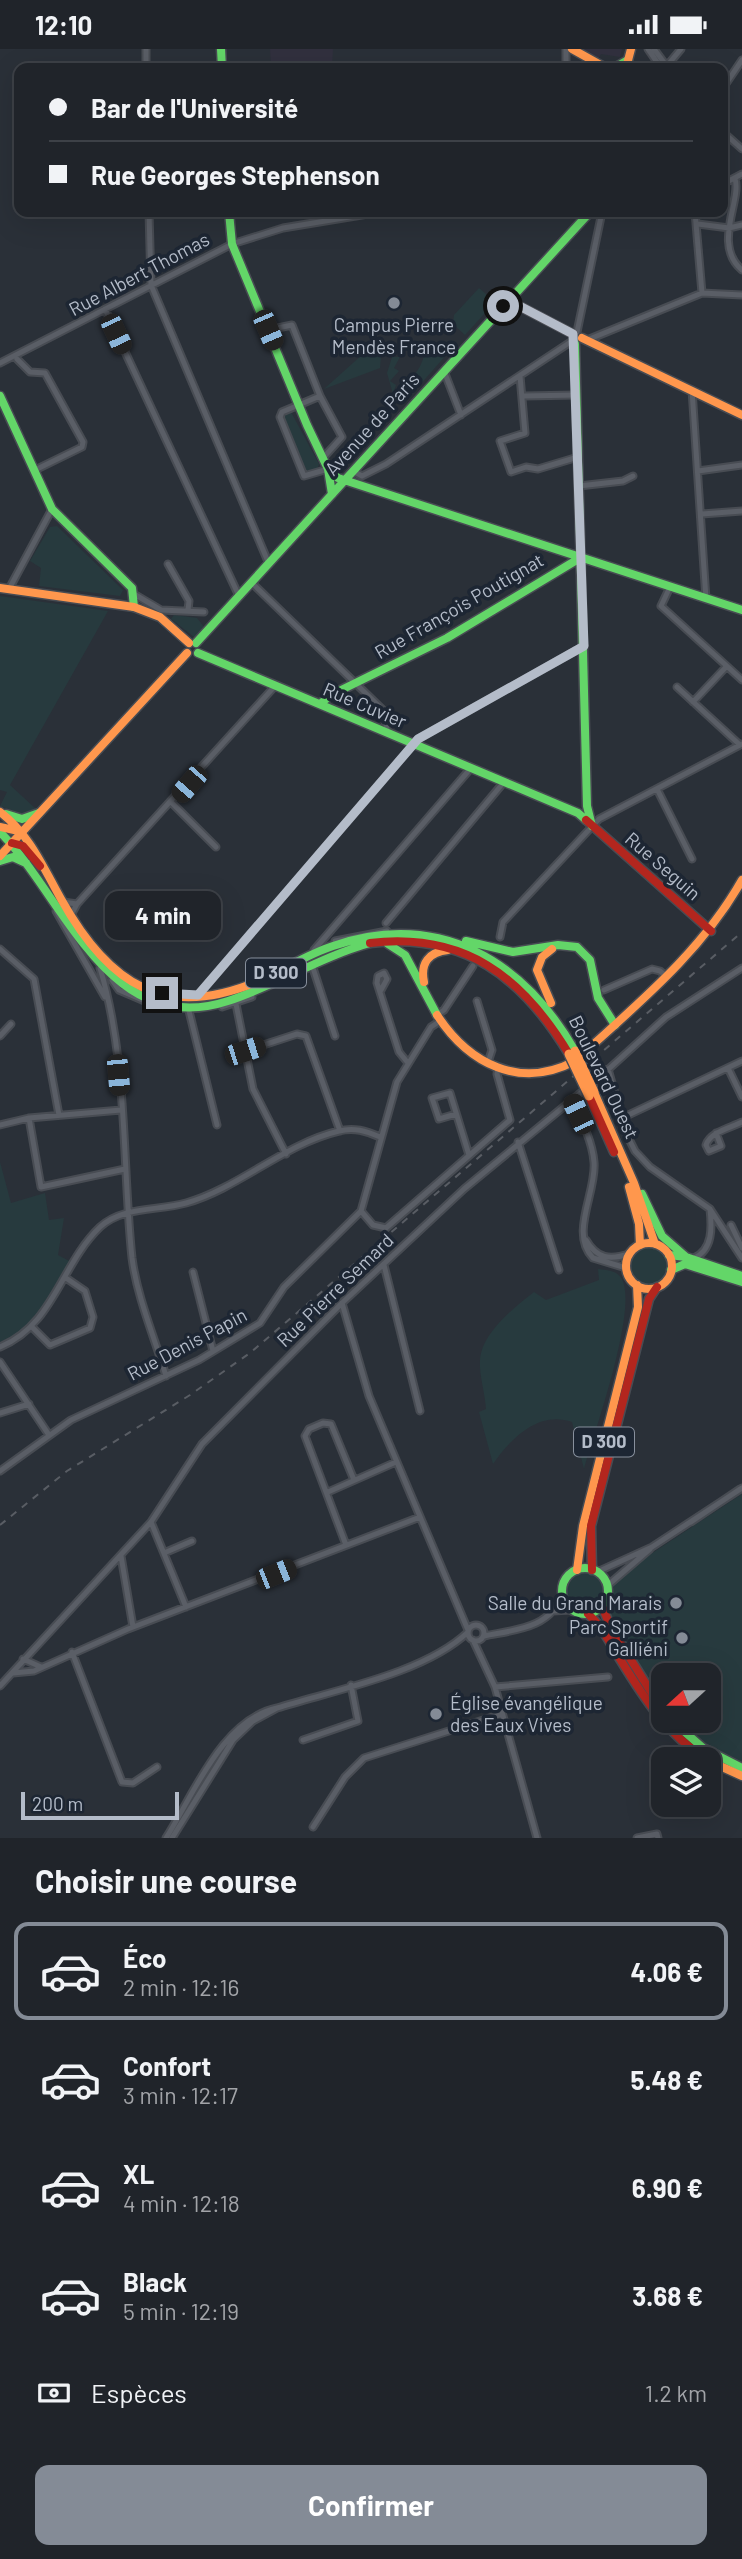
<!DOCTYPE html>
<html lang="fr">
<head>
<meta charset="utf-8">
<style>
	body { margin:0; font-family:Barlow,sans-serif; background:#2d3036; color:#f1f3f6; height:100vh; display:flex; flex-direction:column; font-size:26px; white-space:nowrap }
	* { box-sizing:border-box; margin:0 }
	p { font-size:23px; color:#a2a4a8 }
	.icon { flex:none; width:38px; height:38px; fill:none; stroke:currentColor; stroke-width:2; stroke-linecap:round; stroke-linejoin:round }
	.map { position:relative; height:1789px; overflow:hidden }
	.sheet { display:flex; flex-direction:column; background:#20242a; flex:1 }
	.sheet>* { flex:none }
	.banner { position:absolute; left:14px; top:14px; width:714px; height:154px; border-radius:14px; box-shadow:0 7px 28px #0002,0 0 0 2px #3d4147; display:grid; align-content:center; height:154px; padding:0 35px; background:#20242a }
	.needle { width:46px; rotate:249deg }
	.fabs { position:absolute; left:651px; top:1614px; display:grid; gap:14px }
	.fabs a { display:grid; place-items:center; width:70px; height:70px; border-radius:14px; background:#20242a; box-shadow:0 7px 28px #0002,0 0 0 2px #3d4147; font-size:35px }
	.scale { position:absolute; left:21px; bottom:18px; width:158px; box-sizing:border-box; padding-left:7px; border:4px solid #b4bcc9; border-top:0; font-size:19px; line-height:24px; white-space:nowrap; color:#b4bcc9; -webkit-text-stroke:5px #1d2633; paint-order:stroke }
	.end { position:absolute; width:32px; height:32px; margin:-16px; border:9px solid #b4bcc9; background:#111; box-shadow:0 0 0 4px #111 }
	.from { border-radius:50% }
	.bubble { position:absolute; height:49px; border-radius:14px; background:#20242a; box-shadow:0 7px 28px #0002,0 0 0 2px #3d4147; font-size:23px; font-weight:700; line-height:49px; text-align:center }
	.car { position:absolute; width:21px; height:42px; margin:-21px -10px; border-radius:9px; box-shadow:0 0 5px 2px #0007; background:linear-gradient(#222 24%,#8ab4d8 0 40%,#222 0 76%,#8ab4d8 0 86%,#222 0) }
	.banner b { display:flex; align-items:center; gap:24px; height:66px; font-size:26px }
	.banner b+b { border-top:2px solid #3d4147 }
	.banner i { width:18px; height:18px; background:#f1f3f6 }
	ul { padding:0; list-style:none }
	li { display:flex; align-items:center; gap:21px; height:98px; margin:0 14px 10px; padding:0 21px; border:4px solid transparent; border-radius:14px }
	li div { flex:1 }
	li b { display:block; font-size:26px }
	li em { font-style:normal; font-weight:700 }
	li.on { border-color:#848b96 }
	li>.icon { width:63px; height:63px; stroke-width:1.5 }
	h2 { padding:0 35px; font-size:32px; line-height:84px }
	.pay { display:flex; align-items:center; gap:18px; height:77px; padding:0 35px; font-size:26px }
	.pay p { margin-inline-start:auto }
	.button { display:flex; gap:14px; margin-top:auto; padding:14px 35px }
	.button a { flex:1; height:80px; border-radius:14px; background:#848b96; color:#fff; font-size:28px; font-weight:700; line-height:80px; text-align:center }
	.status { display:flex; justify-content:space-between; align-items:center; height:49px; padding:0 35px; background:#20242a; direction:ltr }
	.status svg { height:19px; fill:currentColor }
	.map>svg:first-child { display:block }
</style>
</head>
<body>
<div class="status"><b>12:10</b><svg viewBox="0 0 49 12"><path d="M0 12V9h3v3zM5 12V6h3v6zM10 12V3h3v9zM15 12V0h3v12zM26 1h20v11H26zM47 4h2v5h-2z"/></svg></div>
<div class="map">
<svg width="742" height="1789" viewBox="0 0 742 1789">
	<rect width="100%" height="100%" fill="#2a3038"/>
	<!-- medical -->
	<path fill="#31303e" d="M270,0H333L332,19H283L282,15L271,16Z
		M580,0H622L620,8L601,5L598,10Z"/>
	<!-- green -->
	<path fill="#273a3e" d="M479,239L495,253L465,286L453,275L454,266Z
		M373,296L381,307L380,319L324,340Z
		M441,297L448,298V304L404,354L397,347C402,332 420,330 425,302Z
		M392,308H400L394,319L399,322L390,332L396,336L393,345L387,324Z
		M291,363L319,415L317,421L306,423L284,367Z
		M57,477L123,541L120,547L39,537L41,519L30,512L50,478Z
		M0,547L108,562L10,736L36,760L23,765L0,757L7,743L0,741Z
		M174,566L197,569L204,578L194,588L171,570Z
		M0,1113L11,1154L45,1144L49,1171L64,1169L58,1206L71,1213C54,1242 34,1282 0,1293Z
		M630 1217a19 19 0 1 1 38 0a19 19 0 1 1-38 0Z
		M598,1220C606,1221 617,1221 622,1230C638,1261 594,1384 584,1420L572,1373C539,1361 511,1389 493,1415L479,1363L486,1360C485,1344 479,1326 480,1311C482,1283 514,1259 534,1243L546,1251L599,1231Z
		M742,1445V1715L701,1694L675,1671H709V1626H663V1657L605,1558L611,1545L610,1536L625,1522Z
		M564 1543a20 20 0 1 1 40 0a20 20 0 1 1-40 0Z"/>
	<g fill="none" stroke-linecap="round" stroke-linejoin="round">
		<defs>
			<path id="street" d="M146,0V19
				M648,0L661,19
				M654,0L668,19
				M666,18L681,0
				M566,19V0
				M723,39L742,11
				M723,83L742,100
				M735,130C742,150 712,196 742,221
				M723,135L742,125
				M149,163L151,236L269,515
				M695,163L702,244
				M698,175L729,179L742,176
				M105,260L239,547
				M268,281L292,276L320,347
				M577,283L602,163
				M587,291L702,244L742,246
				M17,310L30,323L45,324L83,393L82,398L35,421
				M0,314L232,195L283,179L380,163
				M444,322L461,366
				M520,327L525,384L500,392L511,423L526,418L538,420L578,408
				M692,341L706,550
				M524,347L576,346
				M323,409L342,388L320,347L282,363L280,368L304,427L328,420
				M353,422L362,427L386,415L572,292
				M698,422L742,416
				M579,437L623,432L633,427
				M702,465L742,462
				M168,515L189,552L188,561
				M252,534L382,660L388,684
				M670,538L661,557L742,631
				M9,540L52,460
				M134,545L161,561L204,563
				M677,638L740,696
				M693,653L726,618
				M657,740L692,810
				M172,754L216,798
				M63,853L77,855L71,866
				M77,855L275,637
				M56,862L105,948
				M386,874L504,733
				M500,888L503,873L599,770L742,695
				M335,892L387,882
				M0,900L34,930L59,1066
				M314,901L471,719
				M100,919C128,1012 122,1114 132,1209C137,1248 155,1290 166,1327
				M313,919L335,987
				M112,931L119,941L147,953
				M381,941L387,930L384,924L378,927L377,934L399,1003L408,1014
				M604,941L652,920L660,922L666,927
				M198,946L418,690L584,597
				M477,952L492,1001L488,1013
				M236,955L253,1040L286,1105
				M222,958L252,948
				M189,962L217,1076
				M437,966L444,961L473,917
				M0,987L11,975
				M245,1002L297,985L306,987L340,1082
				M728,1019L742,1048
				M608,1020L626,1084L635,1102L650,1118L710,1160L742,1209
				M571,1051C581,1071 592,1090 594,1113C597,1142 569,1185 593,1209L626,1219
				M456,1065L439,1070L432,1049L450,1044L469,1106
				M29,1069L41,1138L125,1120
				M622,1069L742,1012
				M0,1076L29,1069L121,1061
				M716,1084L721,1097L709,1102L706,1096C710,1083 730,1079 742,1073
				M518,1093L559,1221
				M361,1162L373,1176L386,1179L510,1071L497,1025L498,1018
				M731,1176L742,1199
				M586,1191C597,1210 610,1211 629,1205
				M694,1209C713,1201 712,1178 710,1160
				M384,1216L420,1362
				M193,1223L213,1302
				M342,1254L369,1347L468,1581
				M31,1277L50,1296L90,1279L93,1268L85,1242L66,1229
				M0,1298C54,1276 61,1215 100,1178C123,1157 158,1162 186,1154C239,1139 284,1095 339,1082C354,1078 366,1082 380,1088
				M0,1313L49,1386
				M0,1364L29,1355
				M0,1422L71,1371L199,1311L260,1274L284,1238L361,1162L397,1033L431,978L440,972
				M328,1443L396,1413
				M151,1473L186,1558
				M691,1473L740,1440
				M346,1496L305,1387L309,1380L323,1374L331,1375L354,1431
				M164,1504L192,1492
				M121,1507L133,1578
				M597,1523L652,1498L742,1439
				M607,1537L650,1500
				M552,1562L571,1561
				M468 1584a8 8 0 1 1 16 0a8 8 0 1 1-16 0Z
				M484,1587C513,1581 551,1580 562,1545
				M473,1591L495,1638L537,1789
				M72,1603L122,1733L133,1734L157,1718
				M23,1610L41,1618
				M13,1624L34,1622L128,1580L420,1468
				M0,1637L151,1473L202,1395L342,1254L464,1140L601,1027L666,968L742,919
				M495,1638L608,1628
				M277,1659C335,1641 425,1624 468,1583
				M303,1691L358,1672L351,1636
				M313,1778L345,1728L364,1709L502,1665
				M166,1789C194,1745 222,1671 277,1659L253,1672L233,1691L172,1789
				M637,1789L657,1785L658,1789"/>
			<path id="fast" d="M221,0L222,19
				M606,19L616,18L628,11
				M229,163L232,195L307,376L328,420L338,429L742,561
				M575,295L587,757L592,777
				M0,347L52,460L132,539L134,558
				M328,420L332,445
				M196,594L590,163
				M198,604L578,764L586,771
				M320,655L331,646L447,589L580,509
				M6,765L22,770L39,764
				M0,783C65,849 109,991 228,952C277,936 320,908 370,894
				M0,812L13,808L26,814
				M466,892L513,903L558,896L577,898L590,911L598,949L615,976
				M388,895L405,906L437,966
				M261,931C285,920 308,905 333,897C439,861 523,911 575,1002
				M642,1145L662,1187L686,1208
				M669,1206L686,1208L742,1227
				M671,1221L685,1215L742,1233
				M562 1542a23 23 0 1 1 46 0a23 23 0 1 1-46 0Z
				M671,1671L703,1699L742,1719"/>
			<path id="slow" d="M572,0L606,19
				M626,19L631,0
				M582,289L742,366
				M0,539L134,558L160,568L189,594
				M0,763C30,786 43,818 61,850C109,936 165,973 261,931
				M0,778L23,783
				M0,807L187,604
				M424,933C420,914 429,903 448,901
				M551,954L537,921L542,908L552,900
				M437,966C469,1015 520,1041 575,1012C636,956 700,905 742,831
				M594,1043L634,1134L655,1195
				M629,1138L639,1175L640,1196
				M626 1217a23 23 0 1 1 46 0a23 23 0 1 1-46 0Z
				M577,1521L583,1477L638,1258L637,1236
				M709,1712L742,1727"/>
			<path id="jam" d="M508,251L573,285
				M586,771L711,882
				M12,794L23,797L40,817
				M370,894C464,883 522,927 569,1005
				M589,1047L614,1103
				M592,1521L591,1477L649,1250L657,1238
				M602,1557L611,1579L663,1662
				M588,1565C602,1577 610,1594 620,1610C644,1649 667,1685 706,1710"/>
		</defs>
		<!-- street casing -->
		<use href="#street" stroke="#484c53" stroke-width="9"/>
		<!-- fast casing -->
		<use href="#fast" stroke="#484c53" stroke-width="11"/>
		<!-- slow casing -->
		<use href="#slow" stroke="#484c53" stroke-width="11"/>
		<!-- jam casing -->
		<use href="#jam" stroke="#484c53" stroke-width="11"/>
		<!-- street -->
		<use href="#street" stroke="#5a5e66" stroke-width="5"/>
		<!-- fast -->
		<use href="#fast" stroke="#63d668" stroke-width="8"/>
		<!-- slow -->
		<use href="#slow" stroke="#ff974d" stroke-width="8"/>
		<!-- jam -->
		<use href="#jam" stroke="#b3261e" stroke-width="8"/>
		<!-- rail -->
		<path stroke="#595d64" stroke-width="2" stroke-dasharray="7 7" stroke-linecap="butt" d="M0,1476L67,1422L190,1346L250,1304L742,883"/>
		<defs>
			<path id="slow-bridge" d="M575,1002L594,1043
				M569,1005L589,1047"/>
		</defs>
		<!-- slow-bridge casing -->
		<use href="#slow-bridge" stroke="#484c55" stroke-width="12" stroke-linecap="butt"/>
		<!-- slow-bridge -->
		<use href="#slow-bridge" stroke="#ff974d" stroke-width="9"/>
	</g>
	<g fill="none" stroke-linecap="round" stroke-linejoin="round">
		<!-- route -->
		<path stroke="#b4bcc9" stroke-width="9" d="M162,944L198,946L418,690L584,597L573,285L508,251L503,257"/>
	</g>
	<!-- markers -->
	<g fill="#848b96" stroke="#1d2633" stroke-width="2.5">
		<circle cx="394" cy="254" r="7"/>
		<circle cx="676" cy="1554" r="7"/>
		<circle cx="682" cy="1589" r="7"/>
		<circle cx="436" cy="1665" r="7"/>
	</g>
	<g text-anchor="middle" stroke-width="7" stroke-linejoin="round" paint-order="stroke">
		<!-- shield labels -->
		<g fill="#1d2633" stroke="#878f9c" stroke-width="2">
			<rect x="246" y="909.5" width="60" height="29" rx="5"/>
			<rect x="574" y="1378.5" width="60" height="29" rx="5"/>
		</g>
		<g font-size="18" font-weight="bold" fill="#b4bcc9">
			<text x="276" y="930">D 300</text>
			<text x="604" y="1399">D 300</text>
		</g>
		<!-- street labels -->
		<g font-size="19" fill="#b4bcc9" stroke="#1d2633">
			<text transform="translate(139 225) rotate(-28)" y="7">Rue Albert Thomas</text>
			<text transform="translate(372 375) rotate(-48)" y="7">Avenue de Paris</text>
			<text transform="translate(459 557) rotate(-30)" y="7">Rue François Poutignat</text>
			<text transform="translate(365 656) rotate(23)" y="7">Rue Cuvier</text>
			<text transform="translate(663 817) rotate(41)" y="7">Rue Seguin</text>
			<text transform="translate(604 1028) rotate(64)" y="7">Boulevard Ouest</text>
			<text transform="translate(335 1241) rotate(-44)" y="7">Rue Pierre Semard</text>
			<text transform="translate(187 1295) rotate(-28)" y="7">Rue Denis Papin</text>
		</g>
		<!-- poi labels -->
		<g font-size="19" fill="#b4bcc9" stroke="#1d2633" text-anchor="end">
			<text x="394" y="283" text-anchor="middle">Campus Pierre<tspan x="394" dy="22">Mendès France</tspan></text>
			<text x="662" y="1561">Salle du Grand Marais</text>
			<text x="668" y="1585">Parc Sportif<tspan x="668" dy="22">Galliéni</tspan></text>
			<text x="450" y="1661" text-anchor="start">Église évangélique<tspan x="450" dy="22">des Eaux Vives</tspan></text>
		</g>
	</g>
</svg>
<div class="fabs">
<a><svg class="needle" viewBox="-14 -14 28 28"><path d="M0-13l5 13h-10z" fill="#e53935"/><path d="M0 13l5-13h-10z" fill="#a2a4a8"/></svg></a>
<a><svg class="icon" aria-label="layers" viewBox="0 0 24 24"><path d="M12 4l9 5-9 5-9-5zM3 14l9 5 9-5"/></svg></a>
</div>
<div class="scale">200 m</div>
<i class="end from" style="left:503px;top:257px"></i>
<i class="end" style="left:162px;top:944px"></i>
<div class="bubble" style="left:105px;top:842px;width:116px">4 min</div>
<i class="car" style="left:268px;top:281px;rotate:157deg"></i>
<i class="car" style="left:116px;top:285px;rotate:155deg"></i>
<i class="car" style="left:189px;top:735px;rotate:221deg"></i>
<i class="car" style="left:245px;top:1002px;rotate:72deg"></i>
<i class="car" style="left:118px;top:1026px;rotate:175deg"></i>
<i class="car" style="left:578px;top:1065px;rotate:335deg"></i>
<i class="car" style="left:276px;top:1525px;rotate:68deg"></i>
<div class="banner">
<b><i class="from"></i>Bar de l'Université</b>
<b><i></i>Rue Georges Stephenson</b>
</div>
</div>
<section class="sheet">
<h2>Choisir une course</h2>
<ul>
<li class="on"><svg class="icon" aria-label="car" viewBox="0 0 24 24"><path d="M5 17H2v-5l4-1 3-4h7l3 4 3 1v5h-3M9 17h6M6 11h13"/><circle cx="7" cy="17" r="2"/><circle cx="17" cy="17" r="2"/></svg><div><b>Éco</b><p>2 min · 12:16</p></div><em>4.06 €</em></li>
<li><svg class="icon" aria-label="car" viewBox="0 0 24 24"><path d="M5 17H2v-5l4-1 3-4h7l3 4 3 1v5h-3M9 17h6M6 11h13"/><circle cx="7" cy="17" r="2"/><circle cx="17" cy="17" r="2"/></svg><div><b>Confort</b><p>3 min · 12:17</p></div><em>5.48 €</em></li>
<li><svg class="icon" aria-label="car" viewBox="0 0 24 24"><path d="M5 17H2v-5l4-1 3-4h7l3 4 3 1v5h-3M9 17h6M6 11h13"/><circle cx="7" cy="17" r="2"/><circle cx="17" cy="17" r="2"/></svg><div><b>XL</b><p>4 min · 12:18</p></div><em>6.90 €</em></li>
<li><svg class="icon" aria-label="car" viewBox="0 0 24 24"><path d="M5 17H2v-5l4-1 3-4h7l3 4 3 1v5h-3M9 17h6M6 11h13"/><circle cx="7" cy="17" r="2"/><circle cx="17" cy="17" r="2"/></svg><div><b>Black</b><p>5 min · 12:19</p></div><em>3.68 €</em></li>
</ul>
<div class="pay"><svg class="icon" aria-label="cash" viewBox="0 0 24 24"><path d="M3 7h18v10H3z"/><circle cx="12" cy="12" r="2"/></svg>Espèces<p>1.2 km</p></div>
<div class="button"><a>Confirmer</a></div>
</section>
</body>
</html>
